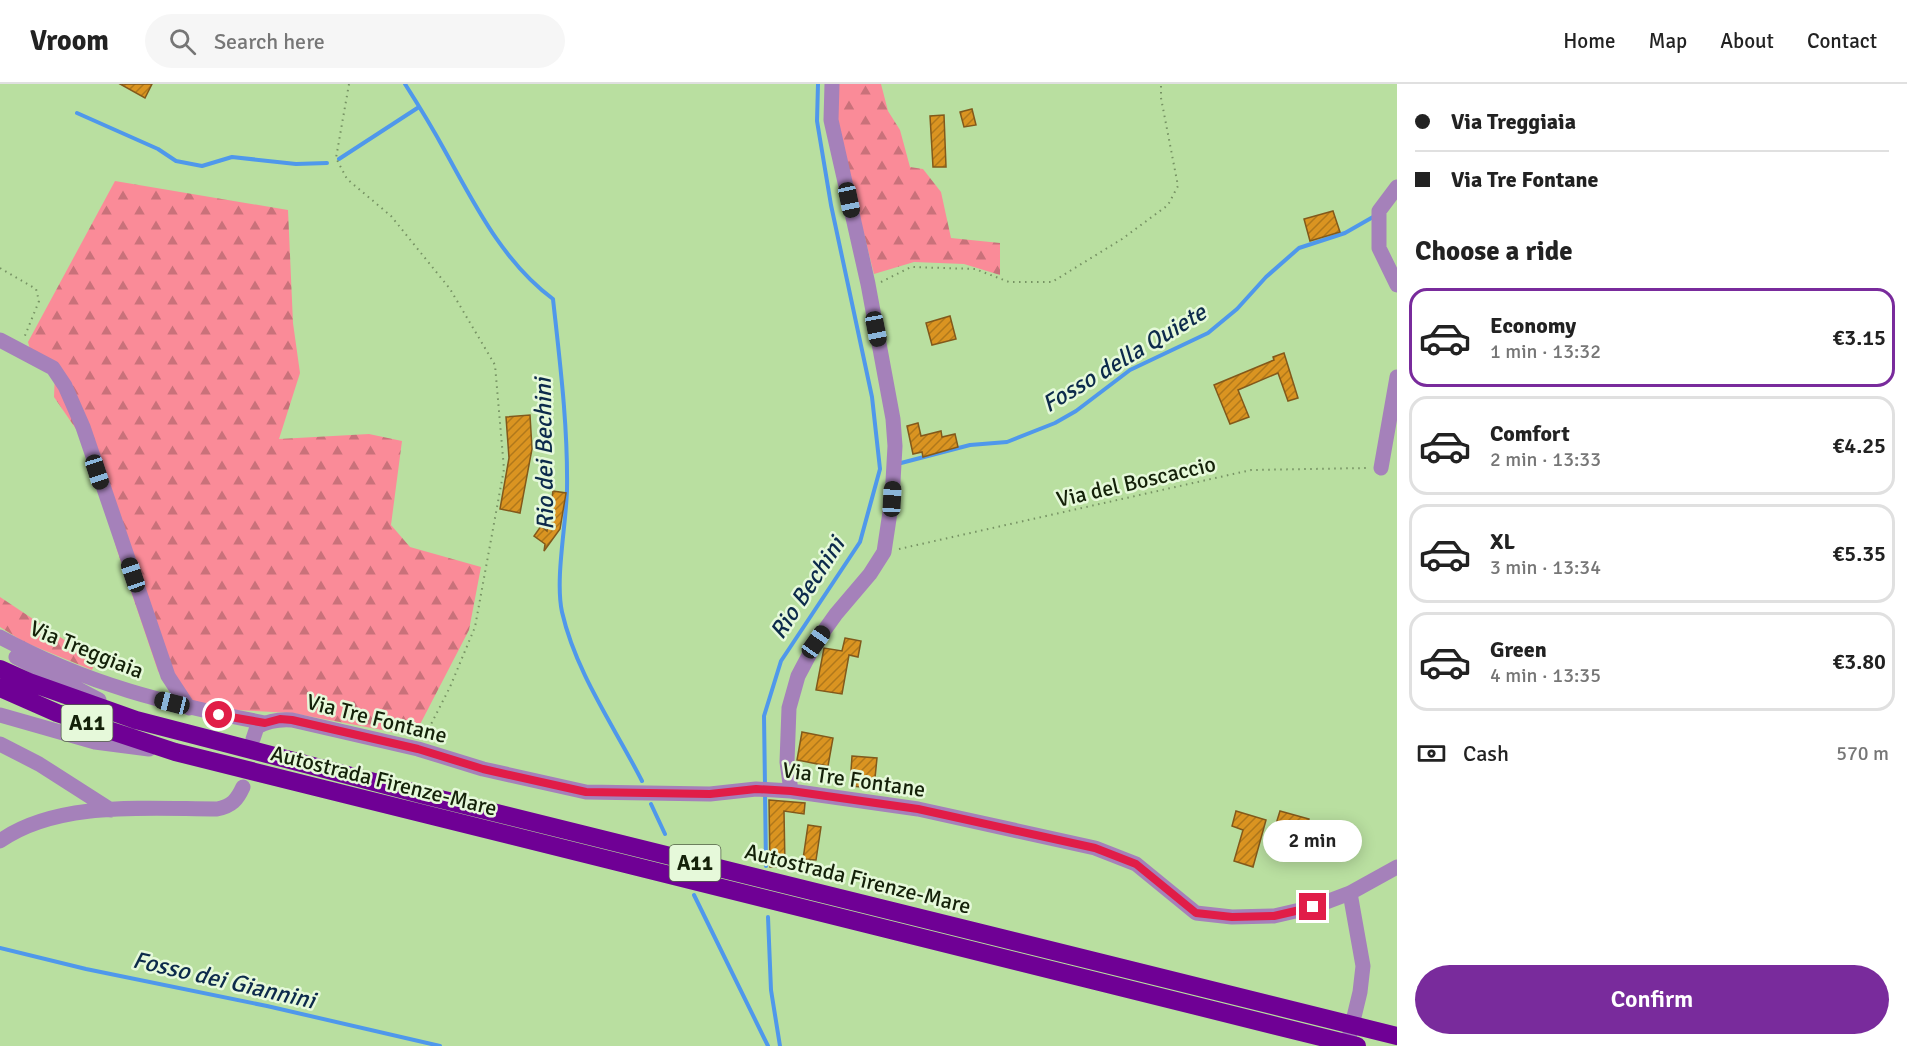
<!DOCTYPE html>
<html lang="en">
<head>
<meta charset="utf-8">
<style>
	body { margin:0; font-family:Signika,sans-serif; background:#f6f6f6; color:#222; height:100vh; display:flex; flex-direction:column; font-size:22px; white-space:nowrap }
	* { box-sizing:border-box; margin:0 }
	p { font-size:20px; color:#767676 }
	.icon { flex:none; width:33px; height:33px; fill:none; stroke:currentColor; stroke-width:2; stroke-linecap:round; stroke-linejoin:round }
	.map { position:relative; flex:1; overflow:hidden }
	.panel { display:flex; flex-direction:column; background:#fff; width:510px }
	.panel>* { flex:none }
	.top-card { display:grid; align-content:center; height:132px; padding:0 18px; background:#fff }
	.end { position:absolute; width:27px; height:27px; margin:-14px; border:8px solid #e11d48; background:#fff; box-shadow:0 0 0 3px #fff }
	.from { border-radius:50% }
	.bubble { position:absolute; height:42px; border-radius:21px; background:#fff; box-shadow:0 3px 15px #0003; font-size:20px; font-weight:600; line-height:42px; text-align:center }
	.car { position:absolute; width:18px; height:36px; margin:-18px -9px; border-radius:8px; box-shadow:0 0 4px 2px #0007; background:linear-gradient(#222 24%,#8ab4d8 0 40%,#222 0 76%,#8ab4d8 0 86%,#222 0) }
	.top-card b { display:flex; align-items:center; gap:21px; height:57px; font-size:22px }
	.top-card b+b { border-top:2px solid #e0e0e0 }
	.top-card i { width:15px; height:15px; background:#222 }
	ul { padding:0; list-style:none }
	li { display:flex; align-items:center; gap:18px; height:99px; margin:0 12px 9px; padding:0 6px; border:3px solid #e0e0e0; border-radius:18px }
	li div { flex:1 }
	li b { display:block; font-size:22px }
	li em { font-style:normal; font-weight:600 }
	li.current { border-color:#792b9c }
	li>.icon { width:54px; height:54px; stroke-width:1.5 }
	h2 { padding:0 18px; font-size:27px; line-height:72px }
	.pay { display:flex; align-items:center; gap:15px; height:66px; padding:0 18px; font-size:22px }
	.pay p { margin-inline-start:auto }
	.cta { display:flex; gap:12px; margin-top:auto; padding:12px 18px }
	.cta a { flex:1; height:69px; border-radius:36px; background:#792b9c; color:#fff; font-size:24px; font-weight:600; line-height:69px; text-align:center }
	header { display:flex; align-items:center; gap:36px; box-sizing:border-box; height:84px; padding:0 30px; background:#fff; border-bottom:2px solid #e0e0e0 }
	header strong { font-size:28px }
	nav { display:flex; gap:33px; margin-inline-start:auto; font-size:21px }
	.search { width:420px; height:54px; background:#f6f6f6; display:flex; align-items:center; gap:15px; box-sizing:border-box; padding:0 21px; border-radius:33px; color:#767676; font-size:22px }
	main { display:flex; flex:1; min-height:0 }
	.map>svg:first-child { display:block }
</style>
</head>
<body>
<header>
<strong>Vroom</strong>
<div class="search"><svg class="icon" aria-label="search" viewBox="0 0 24 24"><circle cx="10" cy="10" r="6"/><path d="M15 15l6 6"/></svg>Search here</div>
<nav><a>Home</a><a>Map</a><a>About</a><a>Contact</a></nav>
</header>
<main>
<div class="map">
<svg width="1397" height="962" viewBox="0 0 1397 962">
	<defs>
		<pattern id="forest-firs" width="22" height="20" patternUnits="userSpaceOnUse" patternTransform="scale(1.5)"><rect width="22" height="20" fill="#fa8b98"/><path d="M5 1l3.5 6h-7zM16 11l3.5 6h-7z" fill="#c9717a"/></pattern>
		<pattern id="building-hatch" width="6" height="6" patternUnits="userSpaceOnUse" patternTransform="scale(1.5)"><rect width="6" height="6" fill="#da9421"/><path d="M-1 1l2-2M0 6l6-6M5 7l2-2" fill="none" stroke="#b0781b"/></pattern>
	</defs>
	<rect width="100%" height="100%" fill="#b9dfa0"/>
	<!-- forest -->
	<path fill="url(#forest-firs)" d="M839,0H881L888,27L900,46L910,83L923,85L941,108L951,154L1000,159V191L964,180L914,178L874,190L837,43Z
		M115,97L288,126L293,239L300,289L279,355L369,350L402,357L391,441L410,463L481,483L469,546L414,652L292,629L218,625L176,612L158,587L117,466L87,361L54,313L55,288L34,280L28,258Z
		M0,513L96,577L92,586L24,558L0,543Z"/>
	<g fill="none" stroke-linecap="round" stroke-linejoin="round">
		<!-- stream -->
		<path stroke="#4f98eb" stroke-width="4" d="M405,0C419,22 433,45 445,67C475,121 503,178 553,215C560,279 568,342 567,406C566,442 555,495 562,528C576,589 614,642 642,697
			M77,29L158,65L176,77L202,82L232,73L296,80L327,79
			M339,75L419,23
			M901,379L970,361L1007,358L1055,339L1076,327L1130,286L1208,249L1237,225L1266,193L1299,164L1345,149L1373,133
			M765,702L764,632L781,577L860,458L880,385L872,313L831,121L817,37L818,0
			M765,709L766,782
			M651,720L665,750
			M694,811L768,962
			M768,833L771,906L780,962
			M0,864L86,885L267,922L440,962"/>
	</g>
	<!-- building -->
	<path fill="url(#building-hatch)" stroke="#82591b" stroke-width="1.5" d="M120,0H152L145,14Z
		M972,25L976,41L964,43L960,28Z
		M944,31L946,83H933L930,32Z
		M1333,127L1340,148L1310,157L1304,135Z
		M950,232L956,255L932,261L926,239Z
		M1284,269L1298,314L1288,317L1278,289L1238,306L1249,333L1230,340L1214,301L1274,276L1273,273Z
		M530,331L532,365L520,429L500,425L509,374L506,333Z
		M918,339L921,352L941,347L942,353L955,350L958,363L923,373L922,368L913,370L907,342Z
		M553,407L566,409L560,445L544,467L545,460L534,452L541,442L547,447Z
		M845,554L861,557L858,573L849,571L842,610L816,606L824,564L842,567Z
		M802,648L833,654L828,682L797,676Z
		M852,672L877,674L874,704L850,702Z
		M769,716L805,719L804,730L784,727L785,783H770Z
		M1236,727L1266,736L1253,783L1234,777L1243,746L1232,742Z
		M1280,727L1309,735L1305,748L1276,740Z
		M808,741L821,743L816,776L803,775Z"/>
	<g fill="none" stroke-linecap="round" stroke-linejoin="round">
		<!-- path -->
		<path stroke="#769263" stroke-width="2" stroke-dasharray="1.5 4.5" stroke-linecap="butt" d="M349,0L336,74L347,95L391,132L450,205L495,281L504,385L475,543L450,603L424,654
			M0,184L36,205L39,217L24,254
			M881,198L911,183L975,185L1009,198H1052L1122,155L1168,121L1178,102L1161,14V0
			M899,465L1251,386L1367,384"/>
		<!-- minor -->
		<path stroke="#a581ba" stroke-width="15" d="M1397,103L1379,127V164L1397,201
			M0,256L53,284L65,302L83,343L168,592L189,624
			M1381,384L1397,293
			M0,553C88,601 168,620 265,639
			M16,573L99,616
			M0,631L95,658L149,665
			M253,655L257,643C268,637 279,635 292,636L418,665L483,685L586,708L710,710L756,705L791,707L918,725L1095,764L1136,780L1196,829L1232,833L1274,832L1313,823L1350,809L1397,783
			M0,660L39,680L111,726
			M791,707L787,678L789,624L798,592L816,558L836,530L870,490L884,468L892,415L895,362L893,335L868,200L831,36L832,0
			M0,757C58,716 150,725 217,725C232,722 237,716 243,703
			M1347,962L1360,908L1363,882L1350,809"/>
		<!-- highway -->
		<path stroke="#6f0095" stroke-width="18" d="M0,585L29,598L136,636L194,651L424,711L1397,952
			M0,604L57,629L175,668L1357,962"/>
	</g>
	<g fill="none" stroke-linecap="round" stroke-linejoin="round">
		<!-- route -->
		<path stroke="#e11d48" stroke-width="8" d="M219,631L265,639L280,635L292,636L418,665L483,685L586,708L710,710L756,705L791,707L918,725L1095,764L1136,780L1196,829L1232,833L1274,832L1313,823"/>
	</g>
	<g text-anchor="middle" stroke-width="5" stroke-linejoin="round" paint-order="stroke">
		<!-- shield labels -->
		<g fill="#e6f9da" stroke="#536248" stroke-width="1.5">
			<rect x="61.5" y="621" width="51" height="36" rx="4.5"/>
			<rect x="669.5" y="761" width="51" height="36" rx="4.5"/>
		</g>
		<g font-size="21" font-weight="bold" fill="#142109">
			<text x="87" y="646">A11</text>
			<text x="695" y="786">A11</text>
		</g>
		<!-- street labels -->
		<g font-size="22" fill="#142109" stroke="#e6f9da">
			<text transform="translate(1136 397) rotate(-13)" y="8">Via del Boscaccio</text>
			<text transform="translate(87 565) rotate(22)" y="8">Via Treggiaia</text>
			<text transform="translate(377 634) rotate(14)" y="8">Via Tre Fontane</text>
			<text transform="translate(854 695) rotate(8)" y="8">Via Tre Fontane</text>
			<text transform="translate(384 696) rotate(14)" y="8">Autostrada Firenze-Mare</text>
			<text transform="translate(858 794) rotate(14)" y="8">Autostrada Firenze-Mare</text>
		</g>
		<!-- water labels -->
		<g font-size="24" font-style="italic" fill="#0c2a4b" stroke="#e6f9da">
			<text transform="translate(1124 274) rotate(-31)" y="8">Fosso della Quiete</text>
			<text transform="translate(544 370) rotate(-91)" y="8">Rio dei Bechini</text>
			<text transform="translate(807 504) rotate(-57)" y="8">Rio Bechini</text>
			<text transform="translate(224 896) rotate(13)" y="8">Fosso dei Giannini</text>
		</g>
	</g>
</svg>
<i class="end from" style="left:219px;top:631px"></i>
<i class="end" style="left:1313px;top:823px"></i>
<div class="bubble" style="left:1263px;top:736px;width:99px">2 min</div>
<i class="car" style="left:849px;top:116px;rotate:168deg"></i>
<i class="car" style="left:876px;top:245px;rotate:169deg"></i>
<i class="car" style="left:97px;top:388px;rotate:162deg"></i>
<i class="car" style="left:892px;top:415px;rotate:3deg"></i>
<i class="car" style="left:133px;top:491px;rotate:341deg"></i>
<i class="car" style="left:816px;top:558px;rotate:35deg"></i>
<i class="car" style="left:172px;top:619px;rotate:284deg"></i>
</div>
<section class="panel">
<div class="top-card">
<b><i class="from"></i>Via Treggiaia</b>
<b><i></i>Via Tre Fontane</b>
</div>
<h2>Choose a ride</h2>
<ul>
<li class="current"><svg class="icon" aria-label="car" viewBox="0 0 24 24"><path d="M5 17H2v-5l4-1 3-4h7l3 4 3 1v5h-3M9 17h6M6 11h13"/><circle cx="7" cy="17" r="2"/><circle cx="17" cy="17" r="2"/></svg><div><b>Economy</b><p>1 min · 13:32</p></div><em>€3.15</em></li>
<li><svg class="icon" aria-label="car" viewBox="0 0 24 24"><path d="M5 17H2v-5l4-1 3-4h7l3 4 3 1v5h-3M9 17h6M6 11h13"/><circle cx="7" cy="17" r="2"/><circle cx="17" cy="17" r="2"/></svg><div><b>Comfort</b><p>2 min · 13:33</p></div><em>€4.25</em></li>
<li><svg class="icon" aria-label="car" viewBox="0 0 24 24"><path d="M5 17H2v-5l4-1 3-4h7l3 4 3 1v5h-3M9 17h6M6 11h13"/><circle cx="7" cy="17" r="2"/><circle cx="17" cy="17" r="2"/></svg><div><b>XL</b><p>3 min · 13:34</p></div><em>€5.35</em></li>
<li><svg class="icon" aria-label="car" viewBox="0 0 24 24"><path d="M5 17H2v-5l4-1 3-4h7l3 4 3 1v5h-3M9 17h6M6 11h13"/><circle cx="7" cy="17" r="2"/><circle cx="17" cy="17" r="2"/></svg><div><b>Green</b><p>4 min · 13:35</p></div><em>€3.80</em></li>
</ul>
<div class="pay"><svg class="icon" aria-label="cash" viewBox="0 0 24 24"><path d="M3 7h18v10H3z"/><circle cx="12" cy="12" r="2"/></svg>Cash<p>570 m</p></div>
<div class="cta"><a>Confirm</a></div>
</section>
</main>
</body>
</html>
